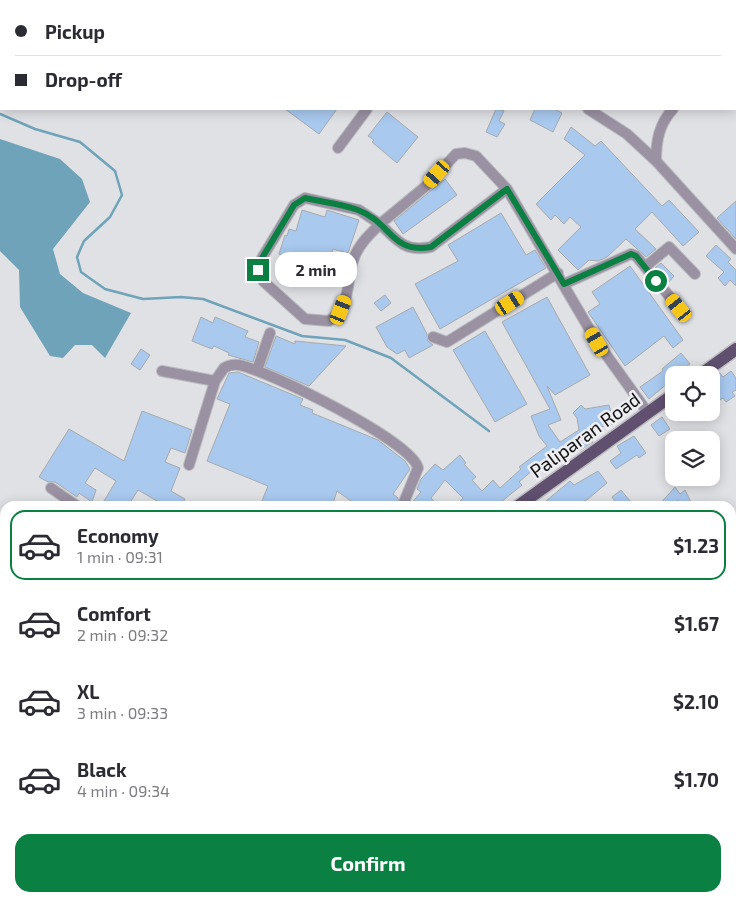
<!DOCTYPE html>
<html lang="en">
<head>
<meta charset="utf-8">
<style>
	body { margin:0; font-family:"Exo 2",sans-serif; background:#f7f7f7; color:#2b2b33; height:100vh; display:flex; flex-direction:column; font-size:19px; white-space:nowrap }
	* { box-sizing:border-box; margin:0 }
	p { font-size:16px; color:#7c7c81 }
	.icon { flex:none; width:28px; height:28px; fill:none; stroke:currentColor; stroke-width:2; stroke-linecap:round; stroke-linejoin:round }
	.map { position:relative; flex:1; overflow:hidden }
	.drawer { position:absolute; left:0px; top:501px; width:736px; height:401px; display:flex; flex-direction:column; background:#fff; border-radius:15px 15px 0 0; box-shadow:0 2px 12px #0003 }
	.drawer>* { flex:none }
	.top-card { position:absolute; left:0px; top:0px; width:736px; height:110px; box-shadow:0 2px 12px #0003; display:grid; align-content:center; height:110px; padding:0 15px; background:#fff }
	.fabs { position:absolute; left:665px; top:366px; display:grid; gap:10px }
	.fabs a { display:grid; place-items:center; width:55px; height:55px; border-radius:10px; background:#fff; box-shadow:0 2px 12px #0003; font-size:25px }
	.end { position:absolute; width:22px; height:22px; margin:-11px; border:6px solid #0b8043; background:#fff; box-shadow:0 0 0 2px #fff }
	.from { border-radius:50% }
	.bubble { position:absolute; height:35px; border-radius:15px; background:#fff; box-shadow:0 2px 12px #0003; font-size:16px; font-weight:700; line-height:35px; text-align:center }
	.car { position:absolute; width:15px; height:30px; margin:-15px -8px; border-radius:6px; box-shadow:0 0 4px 1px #0007; background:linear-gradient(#f5c518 24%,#345 0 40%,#f5c518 0 76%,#345 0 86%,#f5c518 0) }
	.top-card b { display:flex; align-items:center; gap:18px; height:48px; font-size:19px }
	.top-card b+b { border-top:1px solid #e1e1e2 }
	.top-card i { width:12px; height:12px; background:#2b2b33 }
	ul { padding:9px 0 0; list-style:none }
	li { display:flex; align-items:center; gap:15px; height:70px; margin:0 10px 8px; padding:0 5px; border:2px solid transparent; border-radius:15px }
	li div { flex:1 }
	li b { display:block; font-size:19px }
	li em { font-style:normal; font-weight:700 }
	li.current { border-color:#0b8043 }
	li>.icon { width:45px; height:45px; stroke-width:1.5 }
	.button { display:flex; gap:10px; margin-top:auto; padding:10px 15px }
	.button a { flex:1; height:58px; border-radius:15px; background:#0b8043; color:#fff; font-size:20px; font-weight:700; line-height:58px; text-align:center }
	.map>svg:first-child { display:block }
</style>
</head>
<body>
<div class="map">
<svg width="736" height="902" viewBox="0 0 736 902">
	<rect width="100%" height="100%" fill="#e0e1e5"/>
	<!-- water -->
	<path fill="#6ea3b9" d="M0,139L60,159L82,179L90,202L53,249L60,274L83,293L131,313L105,358L92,345H75L63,358L50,356L20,307L19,270L0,251Z"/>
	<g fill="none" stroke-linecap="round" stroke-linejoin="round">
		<!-- stream -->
		<path stroke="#6ea3b9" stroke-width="2.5" d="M0,114L35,129L80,142L115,171L122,195L110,217L84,241L77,257L81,272L105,289L143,299L181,297L203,299L302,336L345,340L391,358L489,431"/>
	</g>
	<!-- building -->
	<path fill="#a9c9ef" stroke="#a7aaad" d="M285,109H337L319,134Z
		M496,109L504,111L499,121L505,124L497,137L486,132Z
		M535,109H554L562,113L553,132L530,120Z
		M387,112L418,137L397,163L372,142L374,140L368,136Z
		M571,127L595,146L601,141L662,206L669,200L699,232L683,246L652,212L635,229L656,249L646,257L626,239L607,257L598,261L589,260L578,270L558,250L581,227L570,217L564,224L555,215L551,220L536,204L585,155L564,139Z
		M445,179L457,195L403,234L394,221Z
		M736,201V239L717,218Z
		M302,210L325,217L327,210L359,220L348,253L333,249L321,286L297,278L289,266L292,259L279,254L285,235L287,236L289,229L296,231Z
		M501,213L526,255L535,250L546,268L440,329L415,284L458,261L448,245Z
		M716,245L731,259L728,262L736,270V286L730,280L725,286L718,278L724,272L706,256Z
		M661,263L674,276L668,283L655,268Z
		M630,266L683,340L673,348L664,336L625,366L588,312L600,304L592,292Z
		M385,295L391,303L381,311L374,303Z
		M547,297L590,375L555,395L547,386L561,420L548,425L560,442L579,430L577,418L573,413L581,405L585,409L609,405L614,424L586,430L593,442L579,451L573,442L553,456L557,461L548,468L542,462L519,482L522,485L496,506H456L463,498L445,480L431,498L438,506H409L421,492L417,489L421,479L435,464L443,470L460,455L466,463L464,464L476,477L472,480L482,491L493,480L500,488L521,469L519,467L547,446L539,436L531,416L550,409L502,322Z
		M413,307L427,334L428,341L433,345L409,358L405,350L397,354L387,347L376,327Z
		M201,317L213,323L215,317L248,331L245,337L259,342L253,362L228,355L229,353L214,346L212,349L192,341Z
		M485,331L527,404L495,422L453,350Z
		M276,336L295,344V341L346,346L309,386L265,367Z
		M141,349L150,355L140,370L131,364Z
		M681,353L690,364L674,375L668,380L669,382L649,399L640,387L663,371L662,369Z
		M731,371L736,378V390L732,392L735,396L726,402L723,398L711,406V377L719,372L723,377Z
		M238,372L303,399L300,405L313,410L312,413L378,440L405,461L410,469L393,494L398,498L399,506H358L337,491L333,503L330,502L327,506H260L268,486L207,461L230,404L217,399L229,373Z
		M142,411L192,430L185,453L171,448L165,462L180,468L171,491L185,499L181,506H166L138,490L128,506H101L116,481L95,468L85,483L96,490L92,502L79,493L77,497L55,482H48L39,477L69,429L124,461Z
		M662,417L670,429L659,436L651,425Z
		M634,436L646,453L639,458L637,455L616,469L610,461L621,453L617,446Z
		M598,471L607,483L588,499L575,506H557L555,503L551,506H540L570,481L574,485Z
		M675,487L680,494L685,490L693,506H682L678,500L672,506H658Z
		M621,490L630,501L623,506H607L615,501L612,497Z"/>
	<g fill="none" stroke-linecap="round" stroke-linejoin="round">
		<defs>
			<path id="minor" d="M251,0L253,1
				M661,0L662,1
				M446,1L447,0
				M621,1L622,0
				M588,109L627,134L656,161L736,249
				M338,148L367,109
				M656,161C656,141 659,124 673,109
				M507,189L431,247C404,252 398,241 380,224C370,234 359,244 354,258C346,279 352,307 329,321L305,319L263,281L258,270L259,263L294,205L305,198L359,210L380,224L426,186L456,154L465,153L476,156L507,189L597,342L648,413
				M645,267L669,247L695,274
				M564,284L631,254L636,256L679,308
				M433,337L447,342L558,273
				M257,370L270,333
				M162,371L215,381
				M189,465L215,381L224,368C229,365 233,364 239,365C269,371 412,441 418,468L404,502
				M51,488L77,506
				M731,548L736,545
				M731,601L736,605
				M731,659L736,663
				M731,717L736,721
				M731,732L736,727
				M731,821L736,825
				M731,890L736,893
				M656,898L662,902
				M605,902L610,898
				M691,902L695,898"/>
			<path id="major" d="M700,375L736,349
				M518,506L674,394
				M0,890L5,886"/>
		</defs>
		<!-- minor casing -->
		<use href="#minor" stroke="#bbbcbf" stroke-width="12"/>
		<!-- major casing -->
		<use href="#major" stroke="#bbbcbf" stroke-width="15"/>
		<!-- minor -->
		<use href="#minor" stroke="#9a91a3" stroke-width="10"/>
		<!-- major -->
		<use href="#major" stroke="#604f6f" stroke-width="12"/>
	</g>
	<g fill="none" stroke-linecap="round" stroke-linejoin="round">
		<!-- route -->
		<path stroke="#0b8043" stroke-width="6" d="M258,270L259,263L294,205L305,198C323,202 342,204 358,210C391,222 391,254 431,247L507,189L564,284L631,254L636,256L656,281"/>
	</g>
	<g text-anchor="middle" stroke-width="5" stroke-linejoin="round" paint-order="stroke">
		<!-- street labels -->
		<g font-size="19" fill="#121213" stroke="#eeeef2">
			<text transform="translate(585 435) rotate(-36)" y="7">Paliparan Road</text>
		</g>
	</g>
</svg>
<div class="fabs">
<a><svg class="icon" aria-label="locate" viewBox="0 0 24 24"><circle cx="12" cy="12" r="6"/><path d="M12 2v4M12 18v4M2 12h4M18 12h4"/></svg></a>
<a><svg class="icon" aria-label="layers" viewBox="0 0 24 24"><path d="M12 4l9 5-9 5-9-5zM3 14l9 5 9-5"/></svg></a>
</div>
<i class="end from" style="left:656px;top:281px"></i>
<i class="end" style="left:258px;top:270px"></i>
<div class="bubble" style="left:275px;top:252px;width:82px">2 min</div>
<i class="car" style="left:437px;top:174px;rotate:221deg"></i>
<i class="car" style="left:510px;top:303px;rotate:58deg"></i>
<i class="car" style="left:679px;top:308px;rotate:321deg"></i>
<i class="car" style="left:341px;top:310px;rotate:21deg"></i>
<i class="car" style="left:597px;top:342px;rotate:330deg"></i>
<div class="top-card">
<b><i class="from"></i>Pickup</b>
<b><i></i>Drop-off</b>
</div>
<section class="drawer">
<ul>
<li class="current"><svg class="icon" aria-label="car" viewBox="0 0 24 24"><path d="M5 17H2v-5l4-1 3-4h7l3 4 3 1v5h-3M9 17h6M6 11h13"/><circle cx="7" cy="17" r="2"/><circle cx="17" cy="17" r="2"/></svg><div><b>Economy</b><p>1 min · 09:31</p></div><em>$1.23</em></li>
<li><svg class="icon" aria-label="car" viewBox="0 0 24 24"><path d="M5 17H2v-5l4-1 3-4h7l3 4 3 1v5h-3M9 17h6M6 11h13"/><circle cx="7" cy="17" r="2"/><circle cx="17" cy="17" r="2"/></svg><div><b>Comfort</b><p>2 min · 09:32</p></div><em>$1.67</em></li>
<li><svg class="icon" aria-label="car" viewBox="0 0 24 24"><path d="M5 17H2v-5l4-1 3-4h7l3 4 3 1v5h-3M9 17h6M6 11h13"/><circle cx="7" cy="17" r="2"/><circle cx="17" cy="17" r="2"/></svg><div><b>XL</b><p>3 min · 09:33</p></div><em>$2.10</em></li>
<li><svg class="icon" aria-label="car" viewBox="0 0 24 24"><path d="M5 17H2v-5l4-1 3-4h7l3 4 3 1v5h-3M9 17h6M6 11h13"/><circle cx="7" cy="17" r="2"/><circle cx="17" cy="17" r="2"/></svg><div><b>Black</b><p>4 min · 09:34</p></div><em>$1.70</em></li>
</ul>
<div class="button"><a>Confirm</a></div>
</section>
</div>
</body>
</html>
